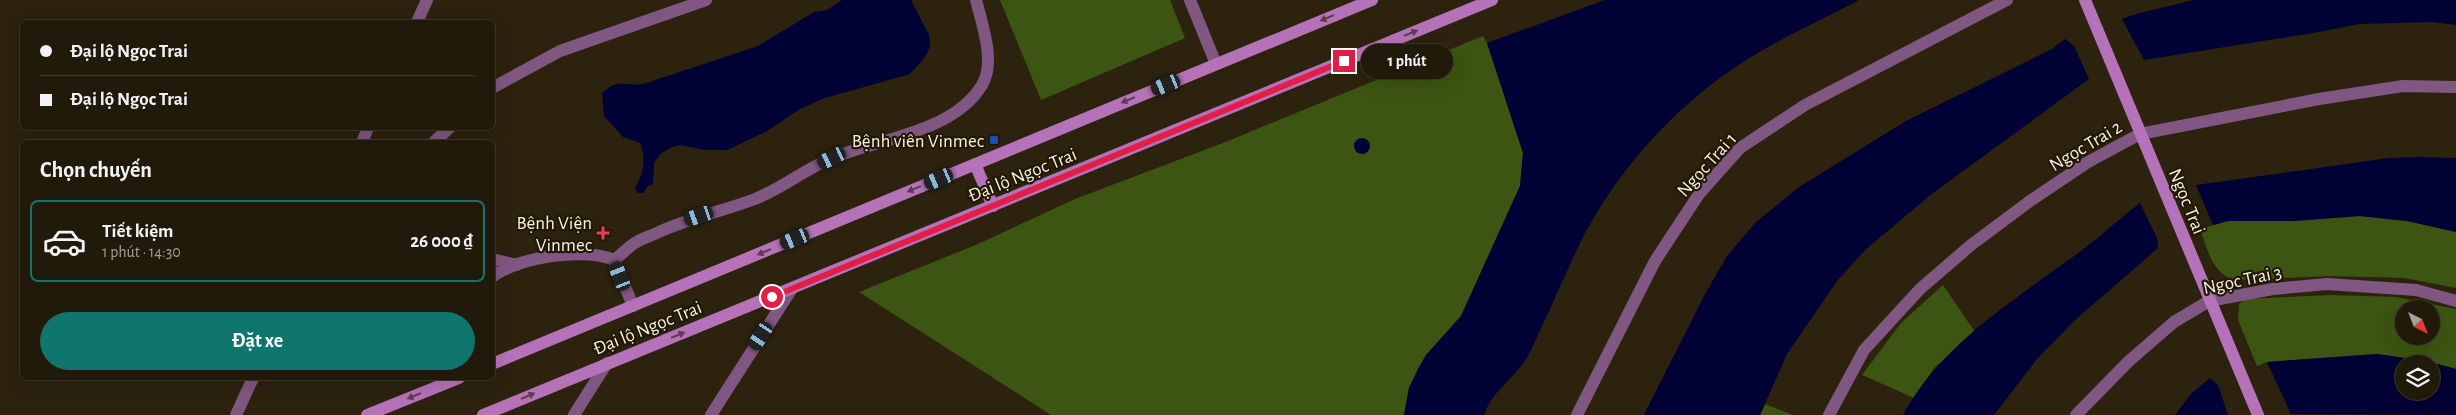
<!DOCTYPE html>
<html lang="vi">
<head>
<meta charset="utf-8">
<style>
	body { margin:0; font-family:"Alegreya Sans",sans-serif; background:#292313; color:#f1f3f6; height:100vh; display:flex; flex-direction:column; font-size:19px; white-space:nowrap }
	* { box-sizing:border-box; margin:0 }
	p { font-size:16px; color:#a2a19c }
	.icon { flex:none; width:28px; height:28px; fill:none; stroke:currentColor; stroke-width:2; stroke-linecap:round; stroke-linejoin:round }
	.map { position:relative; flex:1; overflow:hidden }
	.sheet { position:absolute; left:20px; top:140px; width:475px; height:240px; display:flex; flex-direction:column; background:#211a0a; border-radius:8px; box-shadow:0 5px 20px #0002,0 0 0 1px #3e382b }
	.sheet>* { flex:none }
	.guide { position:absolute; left:20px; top:20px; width:475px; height:110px; border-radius:8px; box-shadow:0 5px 20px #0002,0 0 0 1px #3e382b; display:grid; align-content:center; height:110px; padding:0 20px; background:#211a0a }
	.needle { width:32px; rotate:138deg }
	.buttons { position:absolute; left:2395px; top:300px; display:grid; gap:10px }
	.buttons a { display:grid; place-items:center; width:45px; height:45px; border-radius:50%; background:#211a0a; box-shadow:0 5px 20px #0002,0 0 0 1px #3e382b; font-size:25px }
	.end { position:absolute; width:22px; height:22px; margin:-11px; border:6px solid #e11d48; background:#fff; box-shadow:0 0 0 2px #fff }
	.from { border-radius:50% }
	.bubble { position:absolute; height:35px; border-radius:18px; background:#211a0a; box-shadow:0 5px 20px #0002,0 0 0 1px #3e382b; font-size:16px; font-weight:600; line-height:35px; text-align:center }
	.car { position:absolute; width:15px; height:30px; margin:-15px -8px; border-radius:6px; box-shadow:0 0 4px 1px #0007; background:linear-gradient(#222 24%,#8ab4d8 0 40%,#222 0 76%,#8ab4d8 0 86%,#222 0) }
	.guide b { display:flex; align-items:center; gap:18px; height:48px; font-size:19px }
	.guide b+b { border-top:1px solid #3e382b }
	.guide i { width:12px; height:12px; background:#f1f3f6 }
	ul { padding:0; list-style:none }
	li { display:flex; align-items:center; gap:15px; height:82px; margin:0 10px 8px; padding:0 10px; border:2px solid transparent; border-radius:8px }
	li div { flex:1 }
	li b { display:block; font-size:19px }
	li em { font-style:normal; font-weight:600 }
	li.on { border-color:#0f766e }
	li>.icon { width:45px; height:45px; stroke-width:1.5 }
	h2 { padding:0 20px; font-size:22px; line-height:60px }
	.primary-button { display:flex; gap:10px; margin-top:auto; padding:10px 20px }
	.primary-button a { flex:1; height:58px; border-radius:30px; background:#0f766e; color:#fff; font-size:20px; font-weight:600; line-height:58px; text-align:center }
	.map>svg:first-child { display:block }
</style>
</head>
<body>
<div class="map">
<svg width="2456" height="415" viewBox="0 0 2456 415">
	<rect width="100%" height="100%" fill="#2c220e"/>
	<!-- green -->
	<path fill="#3c5512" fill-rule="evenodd" d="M1000,0H1170L1185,38L1041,100Z
		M1483,36L1487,43L1523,153L1520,186L1461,316L1426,355L1418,369L1409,388L1404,415H1051L859,292L978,244L1075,199L1223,143Z
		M2360,216L2407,221L2456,232V288L2404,278L2331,276L2235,280C2211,273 2208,250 2200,229L2228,221H2293Z
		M1943,285L1975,332L1934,368L1914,398L1862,375L1901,323Z
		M2331,295L2396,297L2456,309V369L2426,361L2377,354L2267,362L2257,366L2238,320L2239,304L2245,299ZM2404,309H2431V336H2404Z
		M1765,404L1793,415H1760Z"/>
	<!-- water -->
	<path fill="#000134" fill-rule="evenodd" d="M842,0H911L929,35L930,47L925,57L910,74L825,98L800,109L767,131L727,150H705L680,145L670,148L660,154L654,163L653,184L648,186L643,193H638L635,189C643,173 647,160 640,143L623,137L604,116L602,93C621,77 623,87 643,84L758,46L814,12L827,10Z
		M1605,0H1859C1814,24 1765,45 1724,75C1666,117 1615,175 1582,239C1564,276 1548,315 1530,352C1518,377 1493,388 1484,415H1404L1409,388L1418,369L1426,355L1461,316L1520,186L1523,153L1487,43Z
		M2193,0H2456V25L2432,22L2359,24L2319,32L2144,60L2122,19C2144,10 2169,7 2193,0Z
		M2065,39L2074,46L2089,79L1933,193L1866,249L1837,281L1787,354L1760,415H1644L1704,296L1727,256L1756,222L1799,187L1906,121L2052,49Z
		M1354 146a8 8 0 1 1 16 0a8 8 0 1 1-16 0Z
		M2420,157L2456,158V232L2407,221L2360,216L2293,221H2228L2213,225L2196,185L2389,158Z
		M2140,203L2157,238L2158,248L2074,321L2037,359L1994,415H1903C1941,344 2017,298 2081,251C2101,236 2120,218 2140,203Z
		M2377,354L2426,361L2456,369V415L2291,414L2267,362ZM2404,364H2431V391H2404Z
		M2210,378L2218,385L2228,415H2175L2191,394Z"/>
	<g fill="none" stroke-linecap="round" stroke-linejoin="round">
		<!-- street -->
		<path stroke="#805782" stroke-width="12" d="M1190,0L1216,64
			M417,22L427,0
			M492,88L560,51L706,0
			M362,142L368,128
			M434,142L449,128
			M492,259L517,265
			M614,260C621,255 627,248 635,243C642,238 651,236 659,232C690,218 723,211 755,199C783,188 805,169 832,158C879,139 954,132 982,85C996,62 982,24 976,0
			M492,277C518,257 585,247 614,260L633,306
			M236,415L253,378
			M574,415L607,363
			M711,415L791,290
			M1577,415L1655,261L1699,194L1740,148L1805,105L2007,0
			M1829,415L1864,350L1920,289L1971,245L2030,201L2088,162L2140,134L2319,99L2403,86L2456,87
			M2076,415L2129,361L2174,322L2209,301L2273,289L2327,284L2416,290L2456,301"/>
		<!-- secondary -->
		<path stroke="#b572b8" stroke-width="12" d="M2085,0L2258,415
			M975,164L993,206
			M492,364L1372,0
			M367,415L459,378
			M483,415L1492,0"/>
	</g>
	<!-- one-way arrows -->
	<defs><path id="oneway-solid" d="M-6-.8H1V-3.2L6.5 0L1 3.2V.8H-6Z" transform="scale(1.25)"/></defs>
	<g fill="#5d3c4d">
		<use href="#oneway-solid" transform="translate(1327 18) rotate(158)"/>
		<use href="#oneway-solid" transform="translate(1411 33) rotate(-22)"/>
		<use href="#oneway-solid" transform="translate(1128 100) rotate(158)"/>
		<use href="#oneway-solid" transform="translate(914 189) rotate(157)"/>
		<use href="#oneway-solid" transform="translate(764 252) rotate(157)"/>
		<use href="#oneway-solid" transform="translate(678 335) rotate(-22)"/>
		<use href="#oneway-solid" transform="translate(414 396) rotate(158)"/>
		<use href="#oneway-solid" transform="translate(528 396) rotate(-23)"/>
	</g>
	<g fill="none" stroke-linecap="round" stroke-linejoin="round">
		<!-- route -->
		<path stroke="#e11d48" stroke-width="6" d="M772,297L1344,61"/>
	</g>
	<!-- markers -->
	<rect fill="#1a4fb4" stroke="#221805" stroke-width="2" x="989" y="135" width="10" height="10" rx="2.5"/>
	<path fill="#e0444e" stroke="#221805" stroke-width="2" d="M600.5 225.5h5v5h5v5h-5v5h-5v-5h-5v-5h5z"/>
	<g text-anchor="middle" stroke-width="4.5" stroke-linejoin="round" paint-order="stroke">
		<!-- poi labels -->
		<g font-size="19" fill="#f7f0e3" stroke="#221805" text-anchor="end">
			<text x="984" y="147">Bệnh viên Vinmec</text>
			<text x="592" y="229">Bệnh Viện<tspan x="592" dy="22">Vinmec</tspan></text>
		</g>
		<!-- street labels -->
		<g font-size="19" fill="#f7f0e3" stroke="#221805">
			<text transform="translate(2085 145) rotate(-31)" y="7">Ngọc Trai 2</text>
			<text transform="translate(1706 164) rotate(-48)" y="7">Ngọc Trai 1</text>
			<text transform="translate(1022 174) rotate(-22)" y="7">Đại lộ Ngọc Trai</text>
			<text transform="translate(2188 201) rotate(68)" y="7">Ngọc Trai</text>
			<text transform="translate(2242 279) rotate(-12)" y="7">Ngọc Trai 3</text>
			<text transform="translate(647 327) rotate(-22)" y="7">Đại lộ Ngọc Trai</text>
		</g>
	</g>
</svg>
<div class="buttons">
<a><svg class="needle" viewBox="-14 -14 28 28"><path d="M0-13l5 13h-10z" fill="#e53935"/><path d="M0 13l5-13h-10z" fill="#a2a19c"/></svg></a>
<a><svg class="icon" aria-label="layers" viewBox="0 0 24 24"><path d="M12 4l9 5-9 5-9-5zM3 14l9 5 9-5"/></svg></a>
</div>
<i class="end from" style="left:772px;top:297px"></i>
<i class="end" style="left:1344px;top:61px"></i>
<div class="bubble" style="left:1361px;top:44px;width:92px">1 phút</div>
<i class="car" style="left:1166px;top:85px;rotate:248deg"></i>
<i class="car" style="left:832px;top:158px;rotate:244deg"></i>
<i class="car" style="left:939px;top:179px;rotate:247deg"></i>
<i class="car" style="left:699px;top:216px;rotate:251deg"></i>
<i class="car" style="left:795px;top:239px;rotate:248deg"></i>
<i class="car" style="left:620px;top:276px;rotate:338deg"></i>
<i class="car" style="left:761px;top:336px;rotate:213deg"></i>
<div class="guide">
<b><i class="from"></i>Đại lộ Ngọc Trai</b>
<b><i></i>Đại lộ Ngọc Trai</b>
</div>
<section class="sheet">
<h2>Chọn chuyến</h2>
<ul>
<li class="on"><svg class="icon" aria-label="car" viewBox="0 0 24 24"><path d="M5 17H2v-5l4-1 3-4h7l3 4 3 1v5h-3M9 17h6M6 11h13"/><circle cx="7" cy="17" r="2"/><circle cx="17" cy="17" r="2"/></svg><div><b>Tiết kiệm</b><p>1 phút · 14:30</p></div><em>26 000 ₫</em></li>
</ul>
<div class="primary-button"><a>Đặt xe</a></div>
</section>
</div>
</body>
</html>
